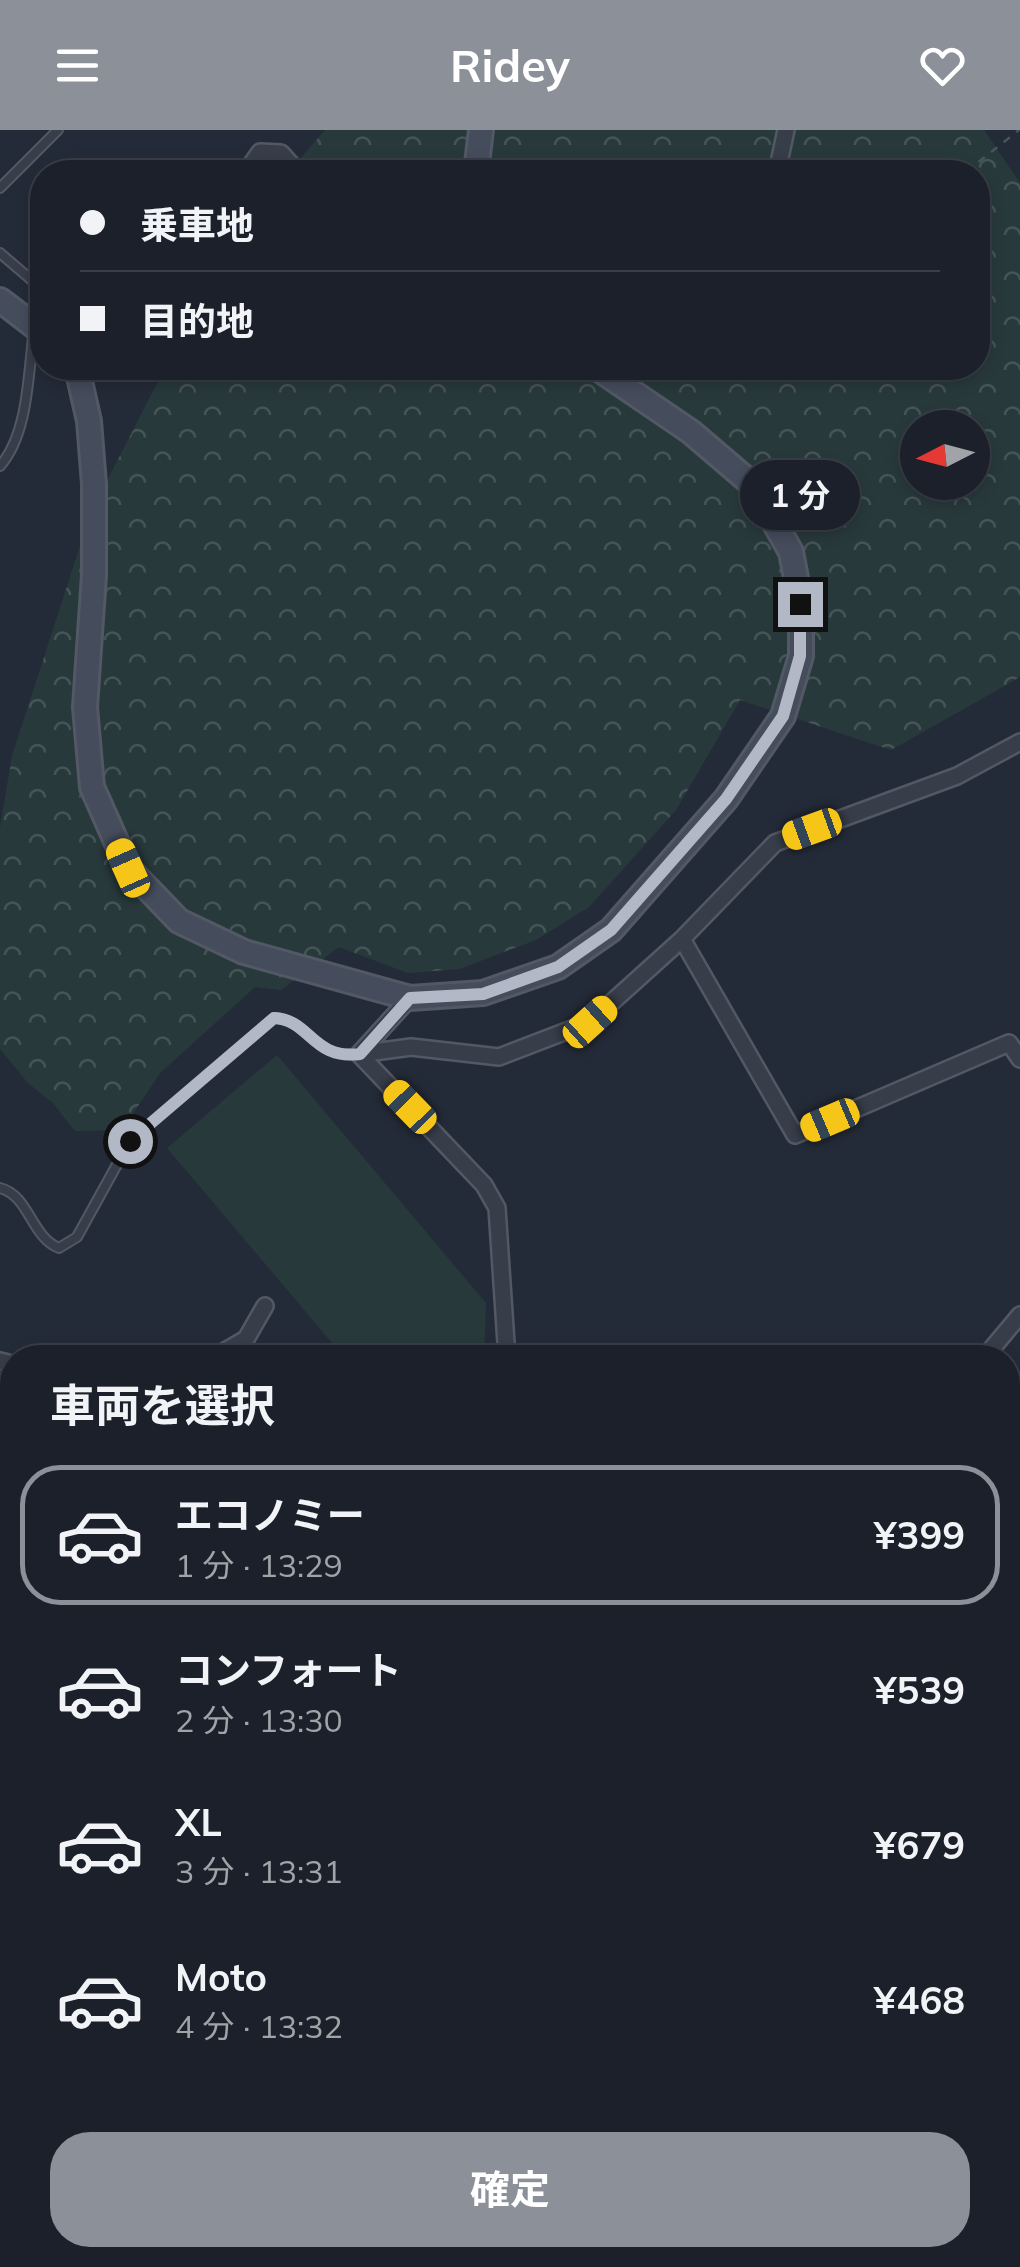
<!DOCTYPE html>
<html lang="ja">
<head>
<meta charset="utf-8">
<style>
	body { margin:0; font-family:Mulish,"Noto Sans JP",sans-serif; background:#282d36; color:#f1f3f6; height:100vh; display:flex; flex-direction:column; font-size:38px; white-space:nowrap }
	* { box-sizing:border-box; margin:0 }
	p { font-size:32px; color:#a0a3a8 }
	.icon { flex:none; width:55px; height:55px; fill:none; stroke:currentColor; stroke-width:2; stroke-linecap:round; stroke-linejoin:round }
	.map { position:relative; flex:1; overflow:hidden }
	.drawer { position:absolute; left:0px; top:1215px; width:1020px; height:922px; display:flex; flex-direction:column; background:#1b202a; border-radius:40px 40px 0 0; box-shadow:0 5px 15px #0003,0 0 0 2px #393e47 }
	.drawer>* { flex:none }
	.guide { position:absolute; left:30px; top:30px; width:960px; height:220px; border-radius:40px; box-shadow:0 5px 15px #0003,0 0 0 2px #393e47; display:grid; align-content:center; height:220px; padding:0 50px; background:#1b202a }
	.needle { width:65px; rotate:264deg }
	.buttons { position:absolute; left:900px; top:280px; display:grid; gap:20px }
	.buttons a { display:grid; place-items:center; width:90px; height:90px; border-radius:50%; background:#1b202a; box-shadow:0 5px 15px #0003,0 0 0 2px #393e47; font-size:50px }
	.end { position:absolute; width:45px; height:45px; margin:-22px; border:12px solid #b2b8c5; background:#111; box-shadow:0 0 0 5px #111 }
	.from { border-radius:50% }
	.bubble { position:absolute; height:70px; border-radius:35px; background:#1b202a; box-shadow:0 5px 15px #0003,0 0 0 2px #393e47; font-size:32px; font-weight:700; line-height:70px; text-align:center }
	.car { position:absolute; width:30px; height:60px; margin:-30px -15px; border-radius:12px; box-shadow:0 0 8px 2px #0007; background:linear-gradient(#f5c518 24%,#345 0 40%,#f5c518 0 76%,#345 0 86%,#f5c518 0) }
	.guide b { display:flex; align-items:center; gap:35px; height:95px; font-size:38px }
	.guide b+b { border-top:2px solid #393e47 }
	.guide i { width:25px; height:25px; background:#f1f3f6 }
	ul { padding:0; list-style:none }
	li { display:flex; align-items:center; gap:30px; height:140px; margin:0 20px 15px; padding:0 30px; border:5px solid transparent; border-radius:40px }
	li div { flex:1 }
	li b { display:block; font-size:38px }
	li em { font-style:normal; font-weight:700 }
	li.active { border-color:#8c9099 }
	li>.icon { width:90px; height:90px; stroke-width:1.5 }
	h2 { padding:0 50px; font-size:45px; line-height:120px }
	.action { display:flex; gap:20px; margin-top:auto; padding:20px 50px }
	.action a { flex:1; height:115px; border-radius:40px; background:#8c9099; color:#fff; font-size:40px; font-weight:700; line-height:115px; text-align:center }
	header { display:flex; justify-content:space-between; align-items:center; height:130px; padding:0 50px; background:#8c9099; color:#fff; font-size:45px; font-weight:700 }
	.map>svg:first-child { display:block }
</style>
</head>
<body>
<header><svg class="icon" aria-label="menu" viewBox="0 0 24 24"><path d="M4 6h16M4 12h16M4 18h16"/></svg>Ridey<svg class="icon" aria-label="heart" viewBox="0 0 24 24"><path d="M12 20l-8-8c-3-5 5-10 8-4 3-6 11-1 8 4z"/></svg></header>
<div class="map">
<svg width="1020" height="2137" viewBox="0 0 1020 2137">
	<defs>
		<pattern id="forest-crowns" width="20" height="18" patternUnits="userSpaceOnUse" patternTransform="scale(2.5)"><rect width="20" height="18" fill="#28393c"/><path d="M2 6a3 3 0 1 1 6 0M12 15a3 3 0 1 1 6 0" fill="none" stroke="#455457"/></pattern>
		<pattern id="building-cross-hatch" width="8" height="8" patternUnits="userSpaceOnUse" patternTransform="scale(2.5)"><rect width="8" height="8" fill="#4a5161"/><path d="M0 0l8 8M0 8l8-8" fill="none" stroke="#626876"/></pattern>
	</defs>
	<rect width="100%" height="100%" fill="#242b38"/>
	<!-- grass -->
	<path fill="#28393c" d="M277,925L486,1173L484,1227H344L167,1018Z
		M12,2011V2125H107L115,2137H0V2019Z"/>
	<!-- forest -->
	<path fill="url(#forest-crowns)" fill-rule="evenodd" d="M325,0H984L1020,53V547L891,620L740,570L676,680L589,777L536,810L459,839L408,843L339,817L281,860L255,857L160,943L122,1000L75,1001L53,973L28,953L0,919V698L12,626L91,382L165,238H978V42H289ZM918,298H972V352H918Z
		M1020,2110V2137H870L948,2132L971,2125H1008V2114Z
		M309,2125H771L775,2137H303Z"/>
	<!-- building -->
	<path fill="url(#building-cross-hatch)" stroke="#1e2430" stroke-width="2.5" d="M213,2125H246L247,2127L232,2137H221Z"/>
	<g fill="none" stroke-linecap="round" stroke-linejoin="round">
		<defs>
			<path id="lane" d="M0,58L58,0
				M0,123L42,159
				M0,336C29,303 28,242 34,200
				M0,1058C29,1065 31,1107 59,1118L77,1107L130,1011L274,888C311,890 312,930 359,924
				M1008,1671L1020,1659
				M702,2137L705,2125"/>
			<path id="street" d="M246,42L260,22L281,23L298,42
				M777,42L786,0
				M511,238H526
				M682,809L795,1005L1009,913L1020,929
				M359,924L411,917L499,927L590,892L682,809L775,713L957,646L1020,612
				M359,924L484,1055L497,1078L507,1228
				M359,924L410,868
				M213,1228L246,1209L265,1176
				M984,1228L1020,1185
				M0,1231L12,1234
				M0,1383L12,1425
				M1008,1395L1020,1393
				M0,1682L12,1662
				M0,1864L12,1857"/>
			<path id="secondary" d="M476,42L481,0
				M0,170L42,202
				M77,238L89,291L94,354V445L85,577L92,657L128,738L179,791L244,822L410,868L483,863L558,837L611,800L726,669L783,586L801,526V474L791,422L753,355L691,302L597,238"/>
		</defs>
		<!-- lane casing -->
		<use href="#lane" stroke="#525864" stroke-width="12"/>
		<!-- street casing -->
		<use href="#street" stroke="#525864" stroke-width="20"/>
		<!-- secondary casing -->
		<use href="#secondary" stroke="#525864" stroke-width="28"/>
		<!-- path -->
		<path stroke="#455559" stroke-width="2.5" stroke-dasharray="8 8" stroke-linecap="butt" d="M966,42L1019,0"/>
		<!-- lane -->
		<use href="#lane" stroke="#373d49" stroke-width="8"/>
		<!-- street -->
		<use href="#street" stroke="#373d49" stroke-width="15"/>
		<!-- secondary -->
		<use href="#secondary" stroke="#454c5c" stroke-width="22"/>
	</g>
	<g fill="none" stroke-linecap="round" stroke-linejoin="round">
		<!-- route -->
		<path stroke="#b2b8c5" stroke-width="12" d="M130,1011L274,888C311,890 312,930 360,924L410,868L483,864L558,837L611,800L726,669L783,586L800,526V474"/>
	</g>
</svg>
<div class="buttons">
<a><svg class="needle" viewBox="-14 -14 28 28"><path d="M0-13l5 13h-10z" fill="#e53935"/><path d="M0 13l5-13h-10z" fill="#a0a3a8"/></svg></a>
</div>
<i class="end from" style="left:130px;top:1011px"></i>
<i class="end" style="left:800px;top:474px"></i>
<div class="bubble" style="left:740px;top:330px;width:120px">1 分</div>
<i class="car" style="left:812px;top:699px;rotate:250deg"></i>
<i class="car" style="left:128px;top:738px;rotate:336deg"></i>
<i class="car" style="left:590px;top:892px;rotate:48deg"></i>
<i class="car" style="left:410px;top:977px;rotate:316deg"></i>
<i class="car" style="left:830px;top:990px;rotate:247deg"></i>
<div class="guide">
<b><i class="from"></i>乗車地</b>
<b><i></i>目的地</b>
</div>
<section class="drawer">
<h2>車両を選択</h2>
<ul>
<li class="active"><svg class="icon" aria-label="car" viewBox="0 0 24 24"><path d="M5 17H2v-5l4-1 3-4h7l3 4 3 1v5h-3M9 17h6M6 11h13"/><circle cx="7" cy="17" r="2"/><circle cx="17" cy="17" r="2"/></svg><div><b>エコノミー</b><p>1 分 · 13:29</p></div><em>¥399</em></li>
<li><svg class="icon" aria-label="car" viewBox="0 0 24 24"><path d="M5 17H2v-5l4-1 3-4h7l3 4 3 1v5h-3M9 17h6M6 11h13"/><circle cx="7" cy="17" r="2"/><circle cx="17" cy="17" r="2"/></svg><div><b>コンフォート</b><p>2 分 · 13:30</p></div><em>¥539</em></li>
<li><svg class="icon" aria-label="car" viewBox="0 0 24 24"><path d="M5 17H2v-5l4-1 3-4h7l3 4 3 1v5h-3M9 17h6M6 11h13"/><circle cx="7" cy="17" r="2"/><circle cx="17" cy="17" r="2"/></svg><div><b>XL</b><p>3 分 · 13:31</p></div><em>¥679</em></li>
<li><svg class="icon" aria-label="car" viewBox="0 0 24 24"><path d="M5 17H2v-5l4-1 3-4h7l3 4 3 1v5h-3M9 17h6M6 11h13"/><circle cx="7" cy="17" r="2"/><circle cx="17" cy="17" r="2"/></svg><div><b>Moto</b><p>4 分 · 13:32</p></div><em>¥468</em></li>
</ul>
<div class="action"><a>確定</a></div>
</section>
</div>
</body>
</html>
